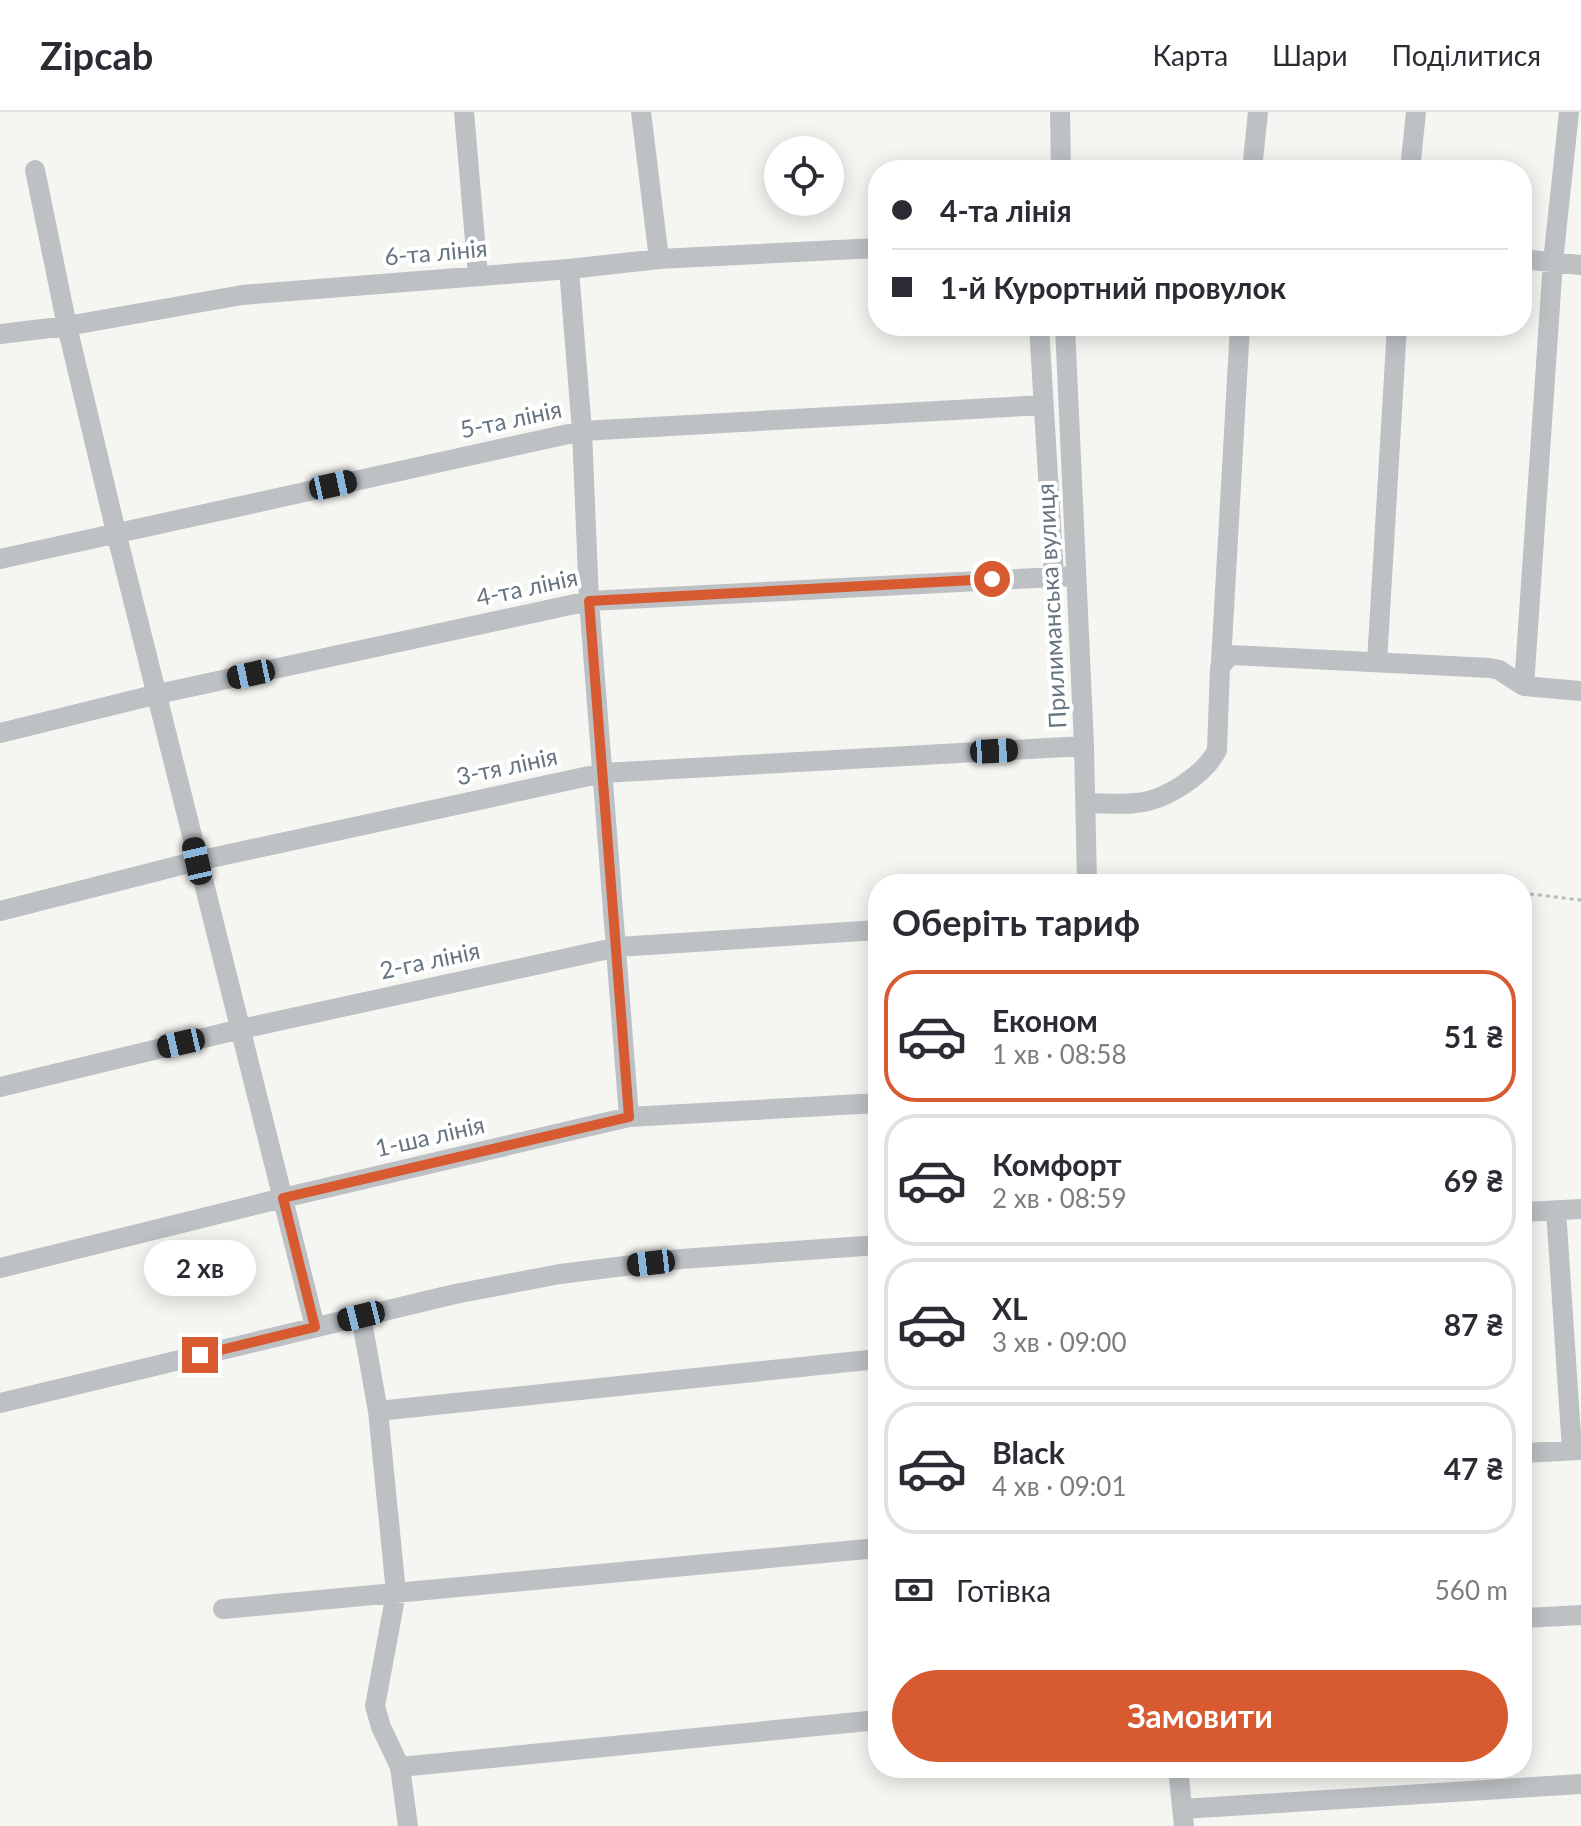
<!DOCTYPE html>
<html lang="uk">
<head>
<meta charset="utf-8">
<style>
	body { margin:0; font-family:Lato,sans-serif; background:#f2f2f3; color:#2b2b33; height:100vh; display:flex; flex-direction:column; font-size:30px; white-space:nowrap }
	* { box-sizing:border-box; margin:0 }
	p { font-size:26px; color:#7c7c81 }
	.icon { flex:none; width:44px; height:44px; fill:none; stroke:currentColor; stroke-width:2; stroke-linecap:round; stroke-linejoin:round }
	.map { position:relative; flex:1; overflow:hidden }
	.panel { position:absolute; left:868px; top:762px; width:664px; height:904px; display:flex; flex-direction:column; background:#fff; border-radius:32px; box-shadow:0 4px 20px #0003 }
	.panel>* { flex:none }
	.guide { position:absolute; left:868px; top:48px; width:664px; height:176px; border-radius:32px; box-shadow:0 4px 20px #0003; display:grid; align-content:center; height:176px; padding:0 24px; background:#fff }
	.buttons { position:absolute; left:764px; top:24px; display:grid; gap:16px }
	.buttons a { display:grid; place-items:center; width:80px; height:80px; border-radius:50%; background:#fff; box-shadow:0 4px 20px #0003; font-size:40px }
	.end { position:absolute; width:36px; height:36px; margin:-18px; border:10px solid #d75a31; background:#fff; box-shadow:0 0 0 4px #fff }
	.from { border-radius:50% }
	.bubble { position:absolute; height:56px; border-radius:28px; background:#fff; box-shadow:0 4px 20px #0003; font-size:26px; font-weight:700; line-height:56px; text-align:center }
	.car { position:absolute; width:24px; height:48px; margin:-24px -12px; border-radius:10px; box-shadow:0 0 6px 2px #0007; background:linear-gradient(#222 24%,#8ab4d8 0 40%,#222 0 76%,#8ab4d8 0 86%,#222 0) }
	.guide b { display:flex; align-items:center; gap:28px; height:76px; font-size:30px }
	.guide b+b { border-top:2px solid #e1e1e2 }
	.guide i { width:20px; height:20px; background:#2b2b33 }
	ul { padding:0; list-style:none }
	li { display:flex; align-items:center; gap:24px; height:132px; margin:0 16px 12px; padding:0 8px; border:4px solid #e1e1e2; border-radius:32px }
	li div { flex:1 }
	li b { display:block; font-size:30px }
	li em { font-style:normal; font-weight:700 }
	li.selected { border-color:#d75a31 }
	li>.icon { width:72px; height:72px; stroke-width:1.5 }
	h2 { padding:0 24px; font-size:36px; line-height:96px }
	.pay { display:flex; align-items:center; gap:20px; height:88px; padding:0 24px; font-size:30px }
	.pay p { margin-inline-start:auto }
	.primary-button { display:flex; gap:16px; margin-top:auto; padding:16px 24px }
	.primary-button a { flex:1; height:92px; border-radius:48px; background:#d75a31; color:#fff; font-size:32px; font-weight:700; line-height:92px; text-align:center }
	header { display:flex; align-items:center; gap:48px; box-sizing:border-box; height:112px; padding:0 40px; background:#fff; border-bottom:2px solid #e1e1e2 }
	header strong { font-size:38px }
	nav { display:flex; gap:44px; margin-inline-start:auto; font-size:28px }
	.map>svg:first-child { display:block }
</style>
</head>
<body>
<header>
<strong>Zipcab</strong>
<nav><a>Карта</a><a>Шари</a><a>Поділитися</a></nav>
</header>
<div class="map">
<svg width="1581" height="1714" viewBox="0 0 1581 1714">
	<rect width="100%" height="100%" fill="#f5f6f2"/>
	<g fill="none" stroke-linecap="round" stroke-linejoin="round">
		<!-- path -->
		<path stroke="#b7babc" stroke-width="3" stroke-dasharray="4 4" stroke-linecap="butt" d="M1248,772L1255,768L1400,772
			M1522,781L1581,788"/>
		<!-- minor -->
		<path stroke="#bdc1c4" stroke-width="20" d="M464,0L478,163
			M641,0L659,147
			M1060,0L1061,58
			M35,58L67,214L116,420L315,1215
			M1252,58L1258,0
			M1410,58L1416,0
			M1522,147L1581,153
			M569,157L582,319L589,489L629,1005
			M1039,214L1054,464
			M1065,214L1084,634L1087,772
			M0,222L67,214L242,183L569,157L659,147L878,136
			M0,447L582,319L1043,293
			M1221,550L1240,214
			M1377,550L1397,214
			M1524,574L1553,150L1569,0
			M0,621L158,582L589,489L1076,464
			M1086,691C1102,691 1119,693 1136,691C1164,689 1205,663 1217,638L1220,555L1230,543L1490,556L1499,558L1524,574L1581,579
			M0,799L197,749L603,661L1084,634
			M0,975L241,917L618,835L878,818
			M1556,1098L1572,1338
			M1522,1100L1581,1097
			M0,1156L283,1086L629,1005L878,991
			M361,1204L378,1299L396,1481L375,1594L381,1615L400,1655L408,1714
			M0,1291L455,1182L560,1162L681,1147L878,1133
			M378,1299L878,1247
			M1522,1341L1581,1338
			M223,1497L878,1436
			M1522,1506L1581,1503
			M400,1655L878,1608
			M1178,1656L1184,1714
			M1182,1697L1581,1672"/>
	</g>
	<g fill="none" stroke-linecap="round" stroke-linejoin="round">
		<!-- route -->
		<path stroke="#d75a31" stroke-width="10" d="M200,1243L315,1215L283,1086L629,1005L589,489L992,467"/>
	</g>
	<g text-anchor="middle" stroke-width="8" stroke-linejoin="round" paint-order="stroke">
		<!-- street labels -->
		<g font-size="24" fill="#677581" stroke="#fff">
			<text transform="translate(436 141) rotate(-5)" y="8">6-та лінія</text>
			<text transform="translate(511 308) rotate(-12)" y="8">5-та лінія</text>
			<text transform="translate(527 476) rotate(-12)" y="8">4-та лінія</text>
			<text transform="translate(1052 494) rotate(-93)" y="8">Прилиманська вулиця</text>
			<text transform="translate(507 655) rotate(-12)" y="8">3-тя лінія</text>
			<text transform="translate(430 849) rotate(-12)" y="8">2-га лінія</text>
			<text transform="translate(430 1025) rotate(-13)" y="8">1-ша лінія</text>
		</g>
	</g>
</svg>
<div class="buttons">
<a><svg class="icon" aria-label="locate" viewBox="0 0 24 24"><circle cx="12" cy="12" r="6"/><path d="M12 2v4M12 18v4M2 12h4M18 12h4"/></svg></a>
</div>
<i class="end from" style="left:992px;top:467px"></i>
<i class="end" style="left:200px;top:1243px"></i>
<div class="bubble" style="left:144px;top:1128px;width:112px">2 хв</div>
<i class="car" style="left:333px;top:373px;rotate:78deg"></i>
<i class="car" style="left:251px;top:562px;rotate:258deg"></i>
<i class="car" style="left:994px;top:639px;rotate:87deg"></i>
<i class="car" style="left:197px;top:749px;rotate:347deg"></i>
<i class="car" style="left:181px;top:931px;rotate:257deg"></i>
<i class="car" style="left:651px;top:1151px;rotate:263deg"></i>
<i class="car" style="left:361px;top:1204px;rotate:256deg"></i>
<div class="guide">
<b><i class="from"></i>4-та лінія</b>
<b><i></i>1-й Курортний провулок</b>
</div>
<section class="panel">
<h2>Оберіть тариф</h2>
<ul>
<li class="selected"><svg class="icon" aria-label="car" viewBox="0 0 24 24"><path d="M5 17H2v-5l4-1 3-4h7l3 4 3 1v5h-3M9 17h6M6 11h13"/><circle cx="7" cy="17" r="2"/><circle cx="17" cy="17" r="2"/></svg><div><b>Економ</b><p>1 хв · 08:58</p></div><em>51 ₴</em></li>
<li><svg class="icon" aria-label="car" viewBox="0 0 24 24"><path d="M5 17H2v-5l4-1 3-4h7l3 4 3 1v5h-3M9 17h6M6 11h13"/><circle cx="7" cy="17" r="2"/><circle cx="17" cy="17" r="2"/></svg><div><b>Комфорт</b><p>2 хв · 08:59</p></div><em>69 ₴</em></li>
<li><svg class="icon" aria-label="car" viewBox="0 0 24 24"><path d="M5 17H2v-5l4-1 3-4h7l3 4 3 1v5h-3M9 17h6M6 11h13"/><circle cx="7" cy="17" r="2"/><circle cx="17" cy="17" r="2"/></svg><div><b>XL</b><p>3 хв · 09:00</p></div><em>87 ₴</em></li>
<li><svg class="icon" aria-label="car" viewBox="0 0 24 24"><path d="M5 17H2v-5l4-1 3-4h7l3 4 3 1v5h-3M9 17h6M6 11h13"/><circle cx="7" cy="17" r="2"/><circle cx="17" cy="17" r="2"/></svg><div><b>Black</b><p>4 хв · 09:01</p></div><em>47 ₴</em></li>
</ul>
<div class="pay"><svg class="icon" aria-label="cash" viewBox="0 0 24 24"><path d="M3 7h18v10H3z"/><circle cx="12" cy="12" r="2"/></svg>Готівка<p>560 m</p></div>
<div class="primary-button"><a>Замовити</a></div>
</section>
</div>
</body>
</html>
